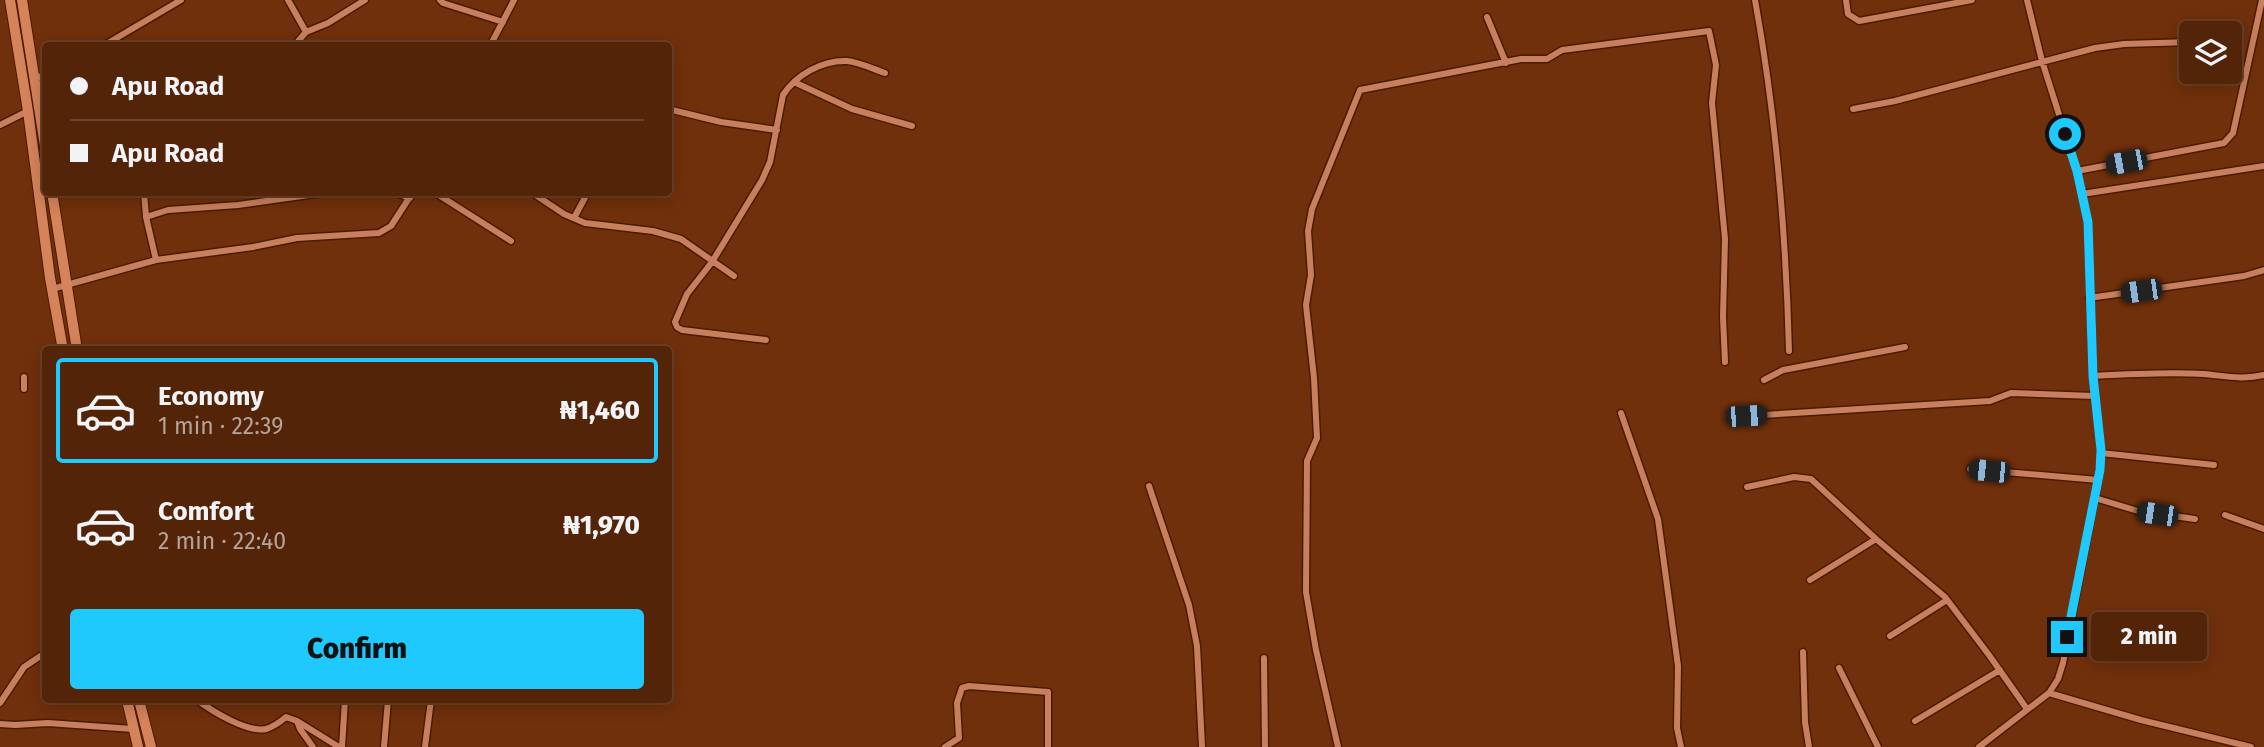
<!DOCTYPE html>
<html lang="en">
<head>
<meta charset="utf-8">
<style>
	body { margin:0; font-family:"Fira Sans",sans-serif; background:#5a2c12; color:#f1f3f6; height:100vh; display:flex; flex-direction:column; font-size:26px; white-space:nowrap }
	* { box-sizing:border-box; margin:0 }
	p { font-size:23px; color:#b5a49c }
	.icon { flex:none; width:38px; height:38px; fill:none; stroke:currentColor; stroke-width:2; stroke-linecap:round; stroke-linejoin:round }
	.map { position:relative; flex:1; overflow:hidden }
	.sheet { position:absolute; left:42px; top:346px; width:630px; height:357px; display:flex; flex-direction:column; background:#542408; border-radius:7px; box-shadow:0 4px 18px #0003,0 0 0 2px #6a4129 }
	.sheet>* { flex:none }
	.guide { position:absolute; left:42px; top:42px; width:630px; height:154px; border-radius:7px; box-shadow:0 4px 18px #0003,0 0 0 2px #6a4129; display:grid; align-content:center; height:154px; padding:0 28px; background:#542408 }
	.buttons { position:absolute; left:2179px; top:21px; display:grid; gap:14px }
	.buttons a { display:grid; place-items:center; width:63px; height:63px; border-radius:7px; background:#542408; box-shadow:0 4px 18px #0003,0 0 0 2px #6a4129; font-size:35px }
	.end { position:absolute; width:32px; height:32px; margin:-16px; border:9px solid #20c9fd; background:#111; box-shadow:0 0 0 4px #111 }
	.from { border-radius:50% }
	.bubble { position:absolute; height:49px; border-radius:7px; background:#542408; box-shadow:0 4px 18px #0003,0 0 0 2px #6a4129; font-size:23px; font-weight:800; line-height:49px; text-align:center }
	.car { position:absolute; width:21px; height:42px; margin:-21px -10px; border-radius:9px; box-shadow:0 0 5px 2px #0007; background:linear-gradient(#222 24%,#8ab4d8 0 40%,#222 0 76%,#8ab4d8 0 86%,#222 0) }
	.guide b { display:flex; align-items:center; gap:24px; height:66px; font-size:26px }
	.guide b+b { border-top:2px solid #6a4129 }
	.guide i { width:18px; height:18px; background:#f1f3f6 }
	ul { padding:12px 0 0; list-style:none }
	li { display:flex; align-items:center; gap:21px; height:105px; margin:0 14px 10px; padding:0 14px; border:4px solid transparent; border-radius:7px }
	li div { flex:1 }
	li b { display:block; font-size:26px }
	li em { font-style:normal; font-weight:800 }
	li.active { border-color:#20c9fd }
	li>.icon { width:63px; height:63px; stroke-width:1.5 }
	.cta { display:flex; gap:14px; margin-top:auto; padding:14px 28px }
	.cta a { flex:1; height:80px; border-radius:7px; background:#20c9fd; color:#111; font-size:28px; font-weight:800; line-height:80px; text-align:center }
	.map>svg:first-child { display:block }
</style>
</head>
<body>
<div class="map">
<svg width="2264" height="747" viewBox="0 0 2264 747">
	<rect width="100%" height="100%" fill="#70300b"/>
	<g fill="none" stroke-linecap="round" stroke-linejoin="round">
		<defs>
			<path id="minor" d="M288,0L306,32
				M440,0L443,3L503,22
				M1755,0C1776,116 1786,234 1789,351
				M1846,0L1848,14L1859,21L1972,0
				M1487,17L1506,63
				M103,46L181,0
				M294,46L306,32L328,23L365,0
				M490,46L514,0
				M34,79L46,74
				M794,82L852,109L912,126
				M668,109L721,122L777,130
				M1853,109L1895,101L2095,48L2124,44L2191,42
				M0,125L28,111
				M2077,171L2224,143L2233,133L2262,0
				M144,192L146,217L156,260
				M393,192L410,198
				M434,192L511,241
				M531,192L564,214L585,223L653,231L681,239L734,276
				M2082,194L2264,166
				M146,217L168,210L238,205L330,192
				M574,218L588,192
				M52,289L156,260L253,247L297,238L379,233L391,226L413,192
				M2089,298L2244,276L2264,270
				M766,340L682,330L677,327L675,322L687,294L712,262L762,180L770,162L783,95C796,75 822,60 847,61C859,62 873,69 885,73
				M2093,376C2129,374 2167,372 2204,374C2225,376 2243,380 2264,375
				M24,377V389
				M1764,380L1783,370L1905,347
				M1621,413L1658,519L1678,666L1677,728L1681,747
				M1746,416L1990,401L2011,393L2094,396
				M2101,453L2214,465
				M1970,469L2098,480
				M1149,486L1189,605L1197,646L1202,747
				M1747,487L1794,477L1811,479L1876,539L1945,597L1989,655L2027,709
				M2095,498L2138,511L2195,519
				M2225,515L2264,529
				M1810,580L1876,539
				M1890,636L1947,600
				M1803,652L1805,722L1809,747
				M1264,658L1265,747
				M1839,668L1878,747
				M2049,693L2141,720L2251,747
				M197,700C212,711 247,733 266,729C273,727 280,722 286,717L297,721L339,747
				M0,703L24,667L42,655
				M297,721L300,729L313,747
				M1915,721L2000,670
				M0,724L15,725L48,723L133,729
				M342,747L345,700
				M384,747L388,700
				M425,747L431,700
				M945,747L959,738L957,703L962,688L969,686L1048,692V747
				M1338,747L1316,650L1306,592L1307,461L1317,438L1314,378L1306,305L1311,275L1308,231L1312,209L1360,90L1521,59H1547L1562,50L1709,31L1716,65L1712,103L1725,239L1723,317L1725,362
				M1979,747L2049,693L2058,679L2063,663L2100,470L2101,450L2093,376L2088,222L2077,171L2042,61L2027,0"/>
			<path id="primary" d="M10,0L28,111L50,278L63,350
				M22,0L46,152
				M52,192L77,350
				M127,700L138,747
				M139,700L151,747"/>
		</defs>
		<!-- minor casing -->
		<use href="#minor" stroke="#4b1b01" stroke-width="9"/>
		<!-- primary casing -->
		<use href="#primary" stroke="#4b1b01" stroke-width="12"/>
		<!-- minor -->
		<use href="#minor" stroke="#c77f5d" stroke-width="6"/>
		<!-- primary -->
		<use href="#primary" stroke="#d5835b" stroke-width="10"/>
	</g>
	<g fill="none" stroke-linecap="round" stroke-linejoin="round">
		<!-- route -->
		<path stroke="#20c9fd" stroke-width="9" d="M2065,134L2077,171L2088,222L2093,376L2101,450L2100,470L2067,637"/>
	</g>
</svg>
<div class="buttons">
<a><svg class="icon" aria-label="layers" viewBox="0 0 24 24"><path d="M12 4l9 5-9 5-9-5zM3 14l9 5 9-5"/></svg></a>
</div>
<i class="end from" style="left:2065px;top:134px"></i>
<i class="end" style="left:2067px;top:637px"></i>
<div class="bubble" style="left:2091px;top:612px;width:116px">2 min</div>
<i class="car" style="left:2126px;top:162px;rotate:259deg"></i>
<i class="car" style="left:2141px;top:291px;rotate:262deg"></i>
<i class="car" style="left:1746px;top:416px;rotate:87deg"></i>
<i class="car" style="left:1989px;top:471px;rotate:276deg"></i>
<i class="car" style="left:2157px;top:514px;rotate:278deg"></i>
<div class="guide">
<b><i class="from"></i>Apu Road</b>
<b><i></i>Apu Road</b>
</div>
<section class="sheet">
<ul>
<li class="active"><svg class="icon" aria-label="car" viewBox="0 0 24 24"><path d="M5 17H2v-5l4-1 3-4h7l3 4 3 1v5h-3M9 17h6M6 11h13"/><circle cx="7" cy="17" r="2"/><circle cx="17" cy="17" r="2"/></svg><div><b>Economy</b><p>1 min · 22:39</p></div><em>₦1,460</em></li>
<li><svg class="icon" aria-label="car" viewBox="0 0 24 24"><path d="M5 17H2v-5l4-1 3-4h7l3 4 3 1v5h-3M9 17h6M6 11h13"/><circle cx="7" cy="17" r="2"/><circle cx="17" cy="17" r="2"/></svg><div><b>Comfort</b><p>2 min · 22:40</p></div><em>₦1,970</em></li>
</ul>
<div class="cta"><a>Confirm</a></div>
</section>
</div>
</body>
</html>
